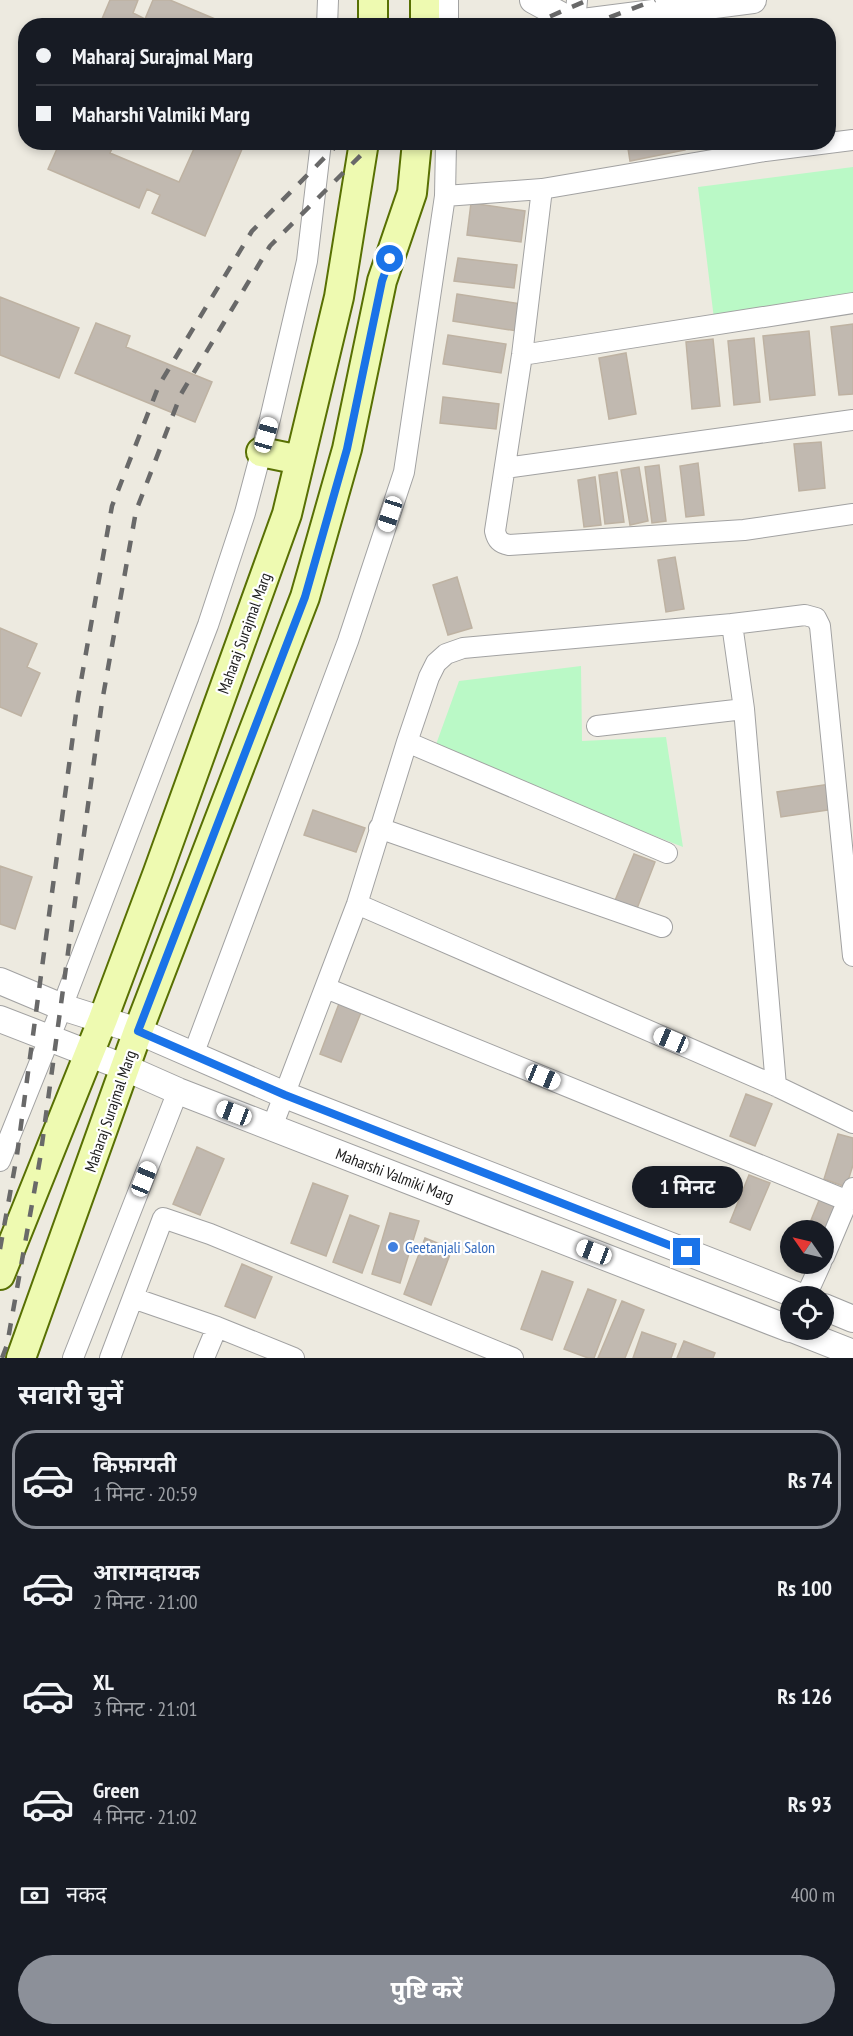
<!DOCTYPE html>
<html lang="hi">
<head>
<meta charset="utf-8">
<style>
	body { margin:0; font-family:"PT Sans Narrow","Noto Sans Devanagari",sans-serif; background:#20242c; color:#f1f3f6; height:100vh; display:flex; flex-direction:column; font-size:22px; white-space:nowrap }
	* { box-sizing:border-box; margin:0 }
	p { font-size:20px; color:#9ea1a6 }
	.icon { flex:none; width:33px; height:33px; fill:none; stroke:currentColor; stroke-width:2; stroke-linecap:round; stroke-linejoin:round }
	.map { position:relative; height:1358px; overflow:hidden }
	.side { display:flex; flex-direction:column; background:#171b24; flex:1 }
	.side>* { flex:none }
	.guide { position:absolute; left:18px; top:18px; width:818px; height:132px; border-radius:24px; box-shadow:0 3px 9px #0003; display:grid; align-content:center; height:132px; padding:0 18px; background:#171b24 }
	.needle { width:39px; rotate:304deg }
	.fabs { position:absolute; left:780px; top:1220px; display:grid; gap:12px }
	.fabs a { display:grid; place-items:center; width:54px; height:54px; border-radius:50%; background:#171b24; box-shadow:0 3px 9px #0003; font-size:30px }
	.end { position:absolute; width:27px; height:27px; margin:-14px; border:8px solid #1a73e8; background:#fff; box-shadow:0 0 0 3px #fff }
	.from { border-radius:50% }
	.bubble { position:absolute; height:42px; border-radius:21px; background:#171b24; box-shadow:0 3px 9px #0003; font-size:20px; font-weight:700; line-height:42px; text-align:center }
	.car { position:absolute; width:18px; height:36px; margin:-18px -9px; border-radius:8px; box-shadow:0 0 4px 2px #0007; background:linear-gradient(#fff 24%,#345 0 40%,#fff 0 76%,#345 0 86%,#fff 0) }
	.guide b { display:flex; align-items:center; gap:21px; height:57px; font-size:22px }
	.guide b+b { border-top:2px solid #363941 }
	.guide i { width:15px; height:15px; background:#f1f3f6 }
	ul { padding:0; list-style:none }
	li { display:flex; align-items:center; gap:18px; height:99px; margin:0 12px 9px; padding:0 6px; border:3px solid transparent; border-radius:24px }
	li div { flex:1 }
	li b { display:block; font-size:22px }
	li em { font-style:normal; font-weight:700 }
	li.active { border-color:#8c9099 }
	li>.icon { width:54px; height:54px; stroke-width:1.5 }
	h2 { padding:0 18px; font-size:27px; line-height:72px }
	.pay { display:flex; align-items:center; gap:15px; height:66px; padding:0 18px; font-size:22px }
	.pay p { margin-inline-start:auto }
	.action { display:flex; gap:12px; margin-top:auto; padding:12px 18px }
	.action a { flex:1; height:69px; border-radius:36px; background:#8c9099; color:#fff; font-size:24px; font-weight:700; line-height:69px; text-align:center }
	.map>svg:first-child { display:block }
</style>
</head>
<body>
<div class="map">
<svg width="853" height="1358" viewBox="0 0 853 1358">
	<rect width="100%" height="100%" fill="#edeae0"/>
	<!-- park -->
	<path fill="#baf9c6" d="M853,167V300L714,319L698,187Z
		M581,666L582,741L666,737L683,847L434,750L459,681Z"/>
	<!-- building -->
	<path fill="#c1b9b0" stroke="#beb2a2" stroke-width="1.5" d="M110,0H138L133,13L145,19L153,0H170L215,19L212,26H99Z
		M60,142H115L110,153L179,182L197,142H245L205,236L152,213L160,195L147,189L139,208L48,169Z
		M627,142H684L685,150L630,161Z
		M471,203L525,211L521,242L467,235Z
		M458,258L517,265L514,288L454,281Z
		M457,294L521,304L517,331L453,321Z
		M0,297L79,328L59,378L0,355Z
		M96,323L130,336L126,347L212,382L195,422L75,373Z
		M853,324V394L839,395L831,327Z
		M809,331L815,395L770,400L763,336Z
		M448,335L506,344L501,373L443,364Z
		M754,338L760,402L734,405L728,341Z
		M713,339L720,406L692,409L686,342Z
		M626,353L636,414L609,419L599,358Z
		M443,397L499,404L496,429L440,423Z
		M821,442L825,488L799,491L794,444Z
		M698,463L704,515L686,517L680,466Z
		M659,465L666,521L652,523L645,467Z
		M639,467L648,521L630,525L621,470Z
		M617,472L624,522L605,524L599,475Z
		M595,477L601,525L584,527L578,480Z
		M675,557L684,609L666,612L658,560Z
		M457,577L472,628L448,635L433,585Z
		M0,628L37,644L27,667L40,673L21,716L0,707Z
		M830,784L834,809L781,817L777,792Z
		M313,810L365,828L356,852L304,835Z
		M634,854L655,862L636,911L614,903Z
		M0,866L32,877L15,929L0,924Z
		M340,1001L362,1010L341,1062L320,1054Z
		M746,1094L772,1104L755,1146L730,1136Z
		M838,1134L853,1138V1165L846,1187L824,1179Z
		M197,1147L224,1159L200,1215L173,1204Z
		M749,1175L770,1183L750,1230L730,1222Z
		M313,1183L348,1196L326,1256L291,1243Z
		M820,1198L842,1207L824,1255V1230H807Z
		M390,1213L419,1221L400,1283L372,1274Z
		M350,1215L379,1226L362,1273L333,1262Z
		M425,1238L452,1249L431,1305L404,1294Z
		M242,1264L272,1277L255,1318L225,1306Z
		M542,1271L573,1282L552,1340L521,1329Z
		M588,1289L616,1300L594,1358H588L564,1349Z
		M622,1301L644,1310L625,1358H598Z
		M642,1332L676,1344L671,1358H633Z
		M684,1341L715,1353L713,1358H677Z"/>
	<g fill="none" stroke-linecap="round" stroke-linejoin="round">
		<defs>
			<path id="minor" d="M575,23L577,0
				M327,26L328,0
				M448,26V0
				M542,189L522,355L495,531C497,540 500,543 509,545L744,530L853,514
				M445,196L542,189L765,151L853,140
				M522,355L853,303
				M505,468L853,420
				M732,624L744,709L776,1086
				M597,726L744,709
				M407,742L667,853
				M379,828L662,927
				M357,904L776,1086L853,1123
				M326,988L848,1201
				M193,1055L348,641L404,472L445,196L446,142
				M272,1127L357,904L407,742L429,677L436,663L446,654L463,648L732,624L805,615L816,618L820,626L853,956
				M0,1161L62,1007L208,625L245,513L270,419L307,261L321,142
				M824,1257L853,1188
				M806,1296L821,1263
				M133,1298L217,1327L294,1358
				M73,1358L178,1091
				M110,1358L163,1218L210,1234L513,1358
				M204,1358L217,1327"/>
			<path id="tertiary" d="M533,0L575,23L753,0
				M0,981L62,1007L138,1031L285,1095L799,1296
				M0,1019L126,1068L178,1091L790,1329
				M824,1307L853,1319
				M792,1329L853,1353"/>
			<path id="secondary" d="M425,0V26
				M373,26V0
				M261,452L300,460
				M0,1275L103,1019L158,872L287,514L339,297L364,142
				M21,1358L138,1031L305,597L347,449L382,281L412,193L417,142"/>
		</defs>
		<!-- minor casing -->
		<use href="#minor" stroke="#a2a2a2" stroke-width="22"/>
		<!-- tertiary casing -->
		<use href="#tertiary" stroke="#a2a2a2" stroke-width="28"/>
		<!-- secondary casing -->
		<use href="#secondary" stroke="#587003" stroke-width="32"/>
		<!-- minor -->
		<use href="#minor" stroke="#fff" stroke-width="20"/>
		<!-- tertiary -->
		<use href="#tertiary" stroke="#fff" stroke-width="26"/>
		<!-- secondary -->
		<use href="#secondary" stroke="#eefab1" stroke-width="28"/>
		<!-- rail -->
		<path stroke="#696969" stroke-width="4.5" stroke-dasharray="12 12" stroke-linecap="butt" d="M528,26L588,0
			M587,26L655,0
			M0,1249L17,1155L78,698L112,506L159,385L252,231L340,142
			M2,1358L7,1345L40,1159L102,702L136,511L181,394L270,246L365,151L377,142"/>
	</g>
	<g fill="none" stroke-linecap="round" stroke-linejoin="round">
		<!-- route -->
		<path stroke="#1a73e8" stroke-width="8" d="M390,259L382,281L347,449L305,597L138,1031L285,1095L687,1252"/>
	</g>
	<!-- markers -->
	<circle fill="#3f7fe0" stroke="#fff" stroke-width="2" cx="393" cy="1247" r="6"/>
	<g text-anchor="middle" stroke-width="4.5" stroke-linejoin="round" paint-order="stroke">
		<!-- street labels -->
		<g font-size="16" fill="#1b1b1b" stroke="#fff">
			<text transform="translate(244 633) rotate(-70)" y="6">Maharaj Surajmal Marg</text>
			<text transform="translate(110 1111) rotate(-71)" y="6">Maharaj Surajmal Marg</text>
			<text transform="translate(395 1175) rotate(21)" y="6">Maharshi Valmiki Marg</text>
		</g>
		<!-- shop labels -->
		<g font-size="16" fill="#366cbe" stroke="#fff" text-anchor="start">
			<text x="405" y="1253">Geetanjali Salon</text>
		</g>
	</g>
</svg>
<div class="fabs">
<a><svg class="needle" viewBox="-14 -14 28 28"><path d="M0-13l5 13h-10z" fill="#e53935"/><path d="M0 13l5-13h-10z" fill="#9ea1a6"/></svg></a>
<a><svg class="icon" aria-label="locate" viewBox="0 0 24 24"><circle cx="12" cy="12" r="6"/><path d="M12 2v4M12 18v4M2 12h4M18 12h4"/></svg></a>
</div>
<i class="end from" style="left:390px;top:259px"></i>
<i class="end" style="left:687px;top:1252px"></i>
<div class="bubble" style="left:632px;top:1166px;width:111px">1 मिनट</div>
<i class="car" style="left:266px;top:435px;rotate:16deg"></i>
<i class="car" style="left:390px;top:514px;rotate:198deg"></i>
<i class="car" style="left:671px;top:1040px;rotate:293deg"></i>
<i class="car" style="left:543px;top:1077px;rotate:112deg"></i>
<i class="car" style="left:234px;top:1113px;rotate:291deg"></i>
<i class="car" style="left:144px;top:1179px;rotate:22deg"></i>
<i class="car" style="left:594px;top:1252px;rotate:291deg"></i>
<div class="guide">
<b><i class="from"></i>Maharaj Surajmal Marg</b>
<b><i></i>Maharshi Valmiki Marg</b>
</div>
</div>
<section class="side">
<h2>सवारी चुनें</h2>
<ul>
<li class="active"><svg class="icon" aria-label="car" viewBox="0 0 24 24"><path d="M5 17H2v-5l4-1 3-4h7l3 4 3 1v5h-3M9 17h6M6 11h13"/><circle cx="7" cy="17" r="2"/><circle cx="17" cy="17" r="2"/></svg><div><b>किफ़ायती</b><p>1 मिनट · 20:59</p></div><em>Rs 74</em></li>
<li><svg class="icon" aria-label="car" viewBox="0 0 24 24"><path d="M5 17H2v-5l4-1 3-4h7l3 4 3 1v5h-3M9 17h6M6 11h13"/><circle cx="7" cy="17" r="2"/><circle cx="17" cy="17" r="2"/></svg><div><b>आरामदायक</b><p>2 मिनट · 21:00</p></div><em>Rs 100</em></li>
<li><svg class="icon" aria-label="car" viewBox="0 0 24 24"><path d="M5 17H2v-5l4-1 3-4h7l3 4 3 1v5h-3M9 17h6M6 11h13"/><circle cx="7" cy="17" r="2"/><circle cx="17" cy="17" r="2"/></svg><div><b>XL</b><p>3 मिनट · 21:01</p></div><em>Rs 126</em></li>
<li><svg class="icon" aria-label="car" viewBox="0 0 24 24"><path d="M5 17H2v-5l4-1 3-4h7l3 4 3 1v5h-3M9 17h6M6 11h13"/><circle cx="7" cy="17" r="2"/><circle cx="17" cy="17" r="2"/></svg><div><b>Green</b><p>4 मिनट · 21:02</p></div><em>Rs 93</em></li>
</ul>
<div class="pay"><svg class="icon" aria-label="cash" viewBox="0 0 24 24"><path d="M3 7h18v10H3z"/><circle cx="12" cy="12" r="2"/></svg>नकद<p>400 m</p></div>
<div class="action"><a>पुष्टि करें</a></div>
</section>
</body>
</html>
